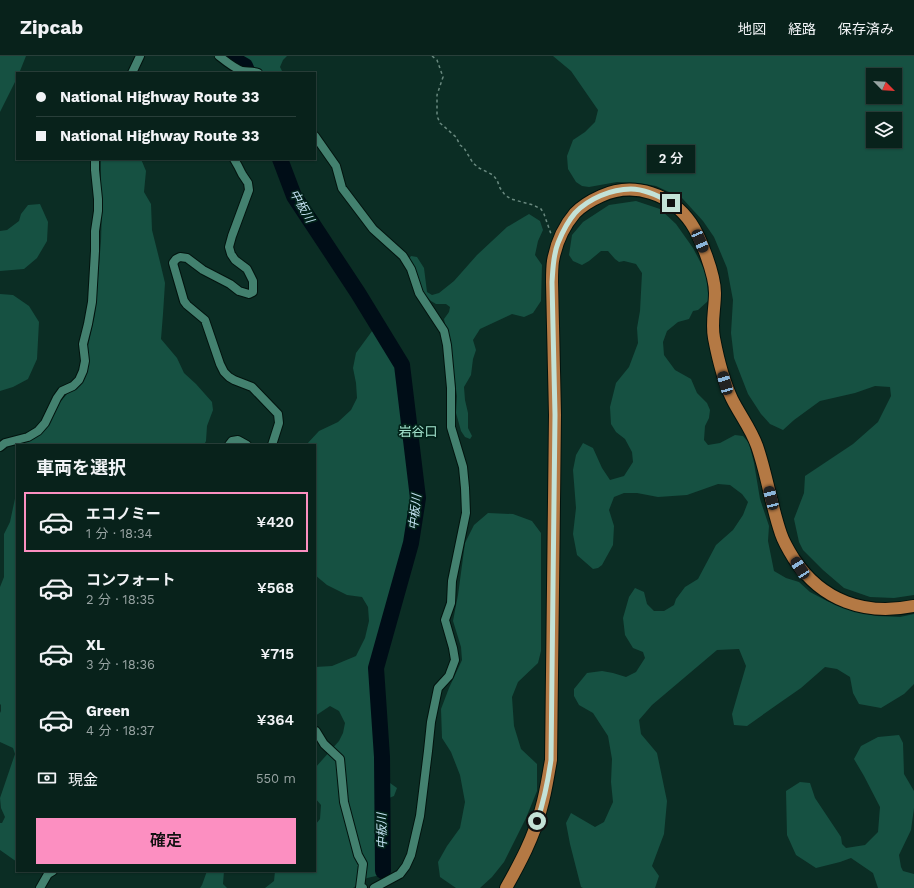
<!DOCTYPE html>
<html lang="ja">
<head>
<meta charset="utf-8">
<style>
	body { margin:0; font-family:"Work Sans","Noto Sans JP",sans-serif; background:#112a24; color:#f1f3f6; height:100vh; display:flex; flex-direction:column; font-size:15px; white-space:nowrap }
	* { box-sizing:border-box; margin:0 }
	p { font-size:13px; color:#98a4a3 }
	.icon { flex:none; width:22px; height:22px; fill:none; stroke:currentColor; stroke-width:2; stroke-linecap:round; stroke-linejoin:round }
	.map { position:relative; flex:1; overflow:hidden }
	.details { position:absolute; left:16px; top:388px; width:300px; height:428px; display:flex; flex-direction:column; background:#08221b; border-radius:0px; box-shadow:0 1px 3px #0004,0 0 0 1px #293f3a }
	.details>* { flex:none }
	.banner { position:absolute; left:16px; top:16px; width:300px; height:88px; border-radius:0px; box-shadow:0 1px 3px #0004,0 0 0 1px #293f3a; display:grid; align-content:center; height:88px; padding:0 20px; background:#08221b }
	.needle { width:26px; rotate:114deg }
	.controls { position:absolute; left:866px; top:12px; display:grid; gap:8px }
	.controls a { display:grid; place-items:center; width:36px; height:36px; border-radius:0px; background:#08221b; box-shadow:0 1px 3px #0004,0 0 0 1px #293f3a; font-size:20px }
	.end { position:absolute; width:18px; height:18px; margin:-9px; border:5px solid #c3e2d7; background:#111; box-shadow:0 0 0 2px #111 }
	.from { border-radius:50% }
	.bubble { position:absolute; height:28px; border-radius:0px; background:#08221b; box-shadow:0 1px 3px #0004,0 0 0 1px #293f3a; font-size:13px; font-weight:600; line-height:28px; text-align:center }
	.car { position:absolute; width:12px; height:24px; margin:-12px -6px; border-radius:5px; box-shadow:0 0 3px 1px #0007; background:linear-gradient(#222 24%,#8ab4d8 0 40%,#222 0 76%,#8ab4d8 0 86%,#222 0) }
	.banner b { display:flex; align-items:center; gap:14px; height:38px; font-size:15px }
	.banner b+b { border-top:1px solid #293f3a }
	.banner i { width:10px; height:10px; background:#f1f3f6 }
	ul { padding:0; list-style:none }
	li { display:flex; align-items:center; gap:12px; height:60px; margin:0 8px 6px; padding:0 12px; border:2px solid transparent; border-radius:0px }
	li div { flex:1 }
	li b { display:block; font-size:15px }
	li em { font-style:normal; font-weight:600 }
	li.selected { border-color:#fc8fc1 }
	li>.icon { width:36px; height:36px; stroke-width:1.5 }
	h2 { padding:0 20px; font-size:18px; line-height:48px }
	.pay { display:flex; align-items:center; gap:10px; height:44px; padding:0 20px; font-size:15px }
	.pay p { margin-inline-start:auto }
	.button { display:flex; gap:8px; margin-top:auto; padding:8px 20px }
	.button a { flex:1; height:46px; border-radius:0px; background:#fc8fc1; color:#111; font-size:16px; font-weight:600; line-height:46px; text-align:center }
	header { display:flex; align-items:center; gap:24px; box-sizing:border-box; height:56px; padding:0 20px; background:#08221b; border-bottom:1px solid #293f3a }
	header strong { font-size:19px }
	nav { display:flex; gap:22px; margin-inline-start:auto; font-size:14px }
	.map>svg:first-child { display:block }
</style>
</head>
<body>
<header>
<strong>Zipcab</strong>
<nav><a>地図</a><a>経路</a><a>保存済み</a></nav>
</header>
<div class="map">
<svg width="914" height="832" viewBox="0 0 914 832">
	<rect width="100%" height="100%" fill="#0b2d24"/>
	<!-- green -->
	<path fill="#165142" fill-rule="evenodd" d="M0,0H26L20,15L19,17H17V22L0,56Z
		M240,0H287L283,4L280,11L282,15L287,17H266L250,10Z
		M553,0H914V539L894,542L870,541L844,532L823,514L803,494L799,486L794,463L804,437L805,420L853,388L878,366L891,340L890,331L875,330L855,337L820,345L794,364L783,374L770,368L761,358L748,338L734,302L731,277L733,244L727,212L714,181L703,165L682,142L656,130L639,127L617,126L589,131L582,130L576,126L568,113L567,100L573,84L585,76L595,66L598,54L571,15ZM873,19H895V41H873ZM873,63H895V85H873Z
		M101,103H141L146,115L144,136L151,148L152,174L160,206L165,227L163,258L161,283L177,302L184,317L196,328L212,346L213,354L207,370L206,385L204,389H23V387L33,383L46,371L56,351L67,338L80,328L89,306L88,290L95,258L101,185L102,152L101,137Z
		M636,145L660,153L676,168L693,192L706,217L708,237V245L698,254L693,255L689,263L678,266L667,275L663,286L664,299L675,314L691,323L697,337L707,347L710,354L709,362L705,370L704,384L708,389L720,387L735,379L743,380L749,387L754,407L760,443L769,470L768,485L774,515L786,522L799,526L810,536L827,545L857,556L877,560L900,561L914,558V628L904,638L881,652L859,648L853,637L850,621L837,613L825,611L801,632L778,648L747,670L734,669L732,658L746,610L739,593L717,594L652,649L639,664L641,678L657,697L667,745L664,778L652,810L659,820L655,832H583L581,831L570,788L566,767L571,757L595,771L604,766L613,746L611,726L612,703L608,680L593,657L579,649L574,640V633L587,617L602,615L613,617L626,621L636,616L645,602L643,596L633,592L625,579L623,562L629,541L635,532L644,536L647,548L654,555H664L674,549L676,543L685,531L698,523L716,489L733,474L743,459L748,446L742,438L730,429L718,428L687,439L658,441L637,437H624L614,441L609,454L614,470L613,489L602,509L598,512L593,513L577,499L573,478L576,452L573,414L576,399L583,387L593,392L602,412L610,424L624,420L633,406L632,396L625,383L616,376L611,368L610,351L616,327L629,311L638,287L637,272L640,255L642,217L636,208L624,205L619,206L615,203L608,195H601L589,205L582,209L573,205L569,199L572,179L583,166L609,149Z
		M40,148L48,166L47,185L37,202L24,213L0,215V175L7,174L19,165L21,158L28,149Z
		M529,158L540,165L543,174L538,185L535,199L542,209L541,245L533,257L524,261L512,258L480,273L473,284L476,294L473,303L471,319L464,331L465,344L468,357V372L472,380L470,383L465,381L461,375L456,357L457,340L452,304L444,263L449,256L450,251L446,248H436L431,245L422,236L416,215L409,203L411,200L417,201L424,212L427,236L432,239L439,237L454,225L477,199L507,171Z
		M0,238L13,239L29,250L39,266L37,303L28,323L13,331L0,335Z
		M375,271H381L385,273L399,294L407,326L412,360L409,380L419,392L423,422V448L420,477L413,503L397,547L389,583L379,613L382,647L384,654L385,670L383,694L387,707L390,727L397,732L394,740L389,742L385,749L383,760L385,771L389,783L387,803L378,819L376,820L367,822L353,832H265L274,825L275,815H315V769L320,763L321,749L315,742V712L339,685L343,677L345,667L339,655L330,650L315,660V611L332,610L356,600L365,582L369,565L368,551L362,541L347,539L327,529L315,519V389H306L319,375L338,366L351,354L357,342L356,327L353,312L356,297Z
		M17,433V806L0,794V767H2L5,761L1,752L0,742L15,698L13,692L0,686V657L1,655V649L0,648V531L4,521V478L10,466Z
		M488,457L513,458L532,465L541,477V595L538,607L518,626L512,641L514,670L521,693L537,708V735L526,762L504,806L492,821L480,832H456L440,821L438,806L447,790L460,772L465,746L460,719L451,696L442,682L441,653L449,632L462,604L461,591L453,565L458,539L465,487L474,469Z
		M899,679L903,687L904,718L914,735V752L911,774L899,799L901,811L903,815L914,818V832H878L873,817L851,802L840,806L816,812L796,799L787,779L786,735L800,726L810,727L815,742L841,781L842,788L846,792L865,789L878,776L880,751L864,720L854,703L861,690L878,681Z
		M207,815H224L223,828L227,832H200L202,829Z"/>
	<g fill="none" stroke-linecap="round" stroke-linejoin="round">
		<!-- river -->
		<path stroke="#000d17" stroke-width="16" d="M228,0L245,10L248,17
			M280,103L294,140L358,237L402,309L418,442L411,487L376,612L382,701L383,815"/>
		<defs>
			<path id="minor" d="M219,0C224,4 236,13 242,15C247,16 253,15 258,17
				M132,17L140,0
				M315,80L336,110L342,132L373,173L403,200L411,213L419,237L444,275L447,289L451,332V371L463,411L465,432L466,457L452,525L451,547L445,564L453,592L455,604L449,620L438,632L431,666L428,695L420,760L411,799L406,810L400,818L374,832
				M234,103L238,110L242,118L248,127L249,134L232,180L229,191L231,198L235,204L247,213L253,225V236L249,238L239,235L230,228L203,214L187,202L180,201L176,203L173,207L184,245L187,249L205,264L220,308L224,316L229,321L234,324L252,331L278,358L279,367L272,389
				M229,389L232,385L238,384L247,389
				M0,391L5,387L28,381L38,375L45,367L57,342L62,335L73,330L79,324L83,315L85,305L83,288L88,268L92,246L95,195V175L98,155V143L95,114V103
				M315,675H316L324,688L340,703L344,746L358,799L363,808L360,832H363
				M40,832L48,818L53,815"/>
			<path id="trunk" d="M506,832C520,807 534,781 541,753C546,736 548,720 551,704L555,359L552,226C552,219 552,212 553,205C556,188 564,170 575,157C582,150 592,144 601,140C634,125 671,138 691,167C701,182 715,219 715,237C715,252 711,267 714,282C718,303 723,324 732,343C740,359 751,373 757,390C767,419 771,449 781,478C784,487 789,495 794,503C822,545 865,560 914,550"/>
		</defs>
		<!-- minor casing -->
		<use href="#minor" stroke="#02130e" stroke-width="10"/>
		<!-- trunk casing -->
		<use href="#trunk" stroke="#02130e" stroke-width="14"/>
		<!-- path -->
		<path stroke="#69897f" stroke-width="1.5" stroke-dasharray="3 3" stroke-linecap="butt" d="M432,0L437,4L443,21L437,39V60L440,67L456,81L460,89L464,92L473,107L479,112L493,119L497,124L500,132L505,139L511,143L533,149L541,153L544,158L551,178"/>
		<!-- minor -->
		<use href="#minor" stroke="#43816f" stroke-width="8"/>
		<!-- trunk -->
		<use href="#trunk" stroke="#b47944" stroke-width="12"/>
	</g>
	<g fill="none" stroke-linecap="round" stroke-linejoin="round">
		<!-- route -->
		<path stroke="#c3e2d7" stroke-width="5" d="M537,765C544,745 548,725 551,704L555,359L552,226C553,213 553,199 558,187C562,177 568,165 575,157C588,143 611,133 631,133C645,133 659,140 671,147"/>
	</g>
	<g text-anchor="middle" stroke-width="3.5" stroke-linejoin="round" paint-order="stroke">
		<!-- water labels -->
		<g font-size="12" font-style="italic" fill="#c4e2f2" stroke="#02231a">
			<text transform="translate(302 150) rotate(60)" y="4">中板川</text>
			<text transform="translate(415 456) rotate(-84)" y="4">中板川</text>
			<text transform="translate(382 775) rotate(-91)" y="4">中板川</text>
		</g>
		<!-- quarter labels -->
		<g font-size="13" fill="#a3e3ce" stroke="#02231a">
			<text x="418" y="380">岩谷口</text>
		</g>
	</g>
</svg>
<div class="controls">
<a><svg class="needle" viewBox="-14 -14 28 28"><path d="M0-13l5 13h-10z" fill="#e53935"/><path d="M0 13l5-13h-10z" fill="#98a4a3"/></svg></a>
<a><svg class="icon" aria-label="layers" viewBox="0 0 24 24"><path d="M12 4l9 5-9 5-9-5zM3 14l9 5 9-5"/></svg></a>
</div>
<i class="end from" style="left:537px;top:765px"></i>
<i class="end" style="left:671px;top:147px"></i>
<div class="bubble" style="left:647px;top:89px;width:48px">2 分</div>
<i class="car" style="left:700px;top:185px;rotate:157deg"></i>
<i class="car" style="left:725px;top:327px;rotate:344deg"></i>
<i class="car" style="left:771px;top:442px;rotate:346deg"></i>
<i class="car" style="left:800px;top:512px;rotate:327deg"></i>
<div class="banner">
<b><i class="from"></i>National Highway Route 33</b>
<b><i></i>National Highway Route 33</b>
</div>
<section class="details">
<h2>車両を選択</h2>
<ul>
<li class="selected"><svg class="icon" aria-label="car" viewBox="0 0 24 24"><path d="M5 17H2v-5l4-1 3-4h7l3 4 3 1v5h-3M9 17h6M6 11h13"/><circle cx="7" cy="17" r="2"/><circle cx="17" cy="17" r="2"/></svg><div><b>エコノミー</b><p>1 分 · 18:34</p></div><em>¥420</em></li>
<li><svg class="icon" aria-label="car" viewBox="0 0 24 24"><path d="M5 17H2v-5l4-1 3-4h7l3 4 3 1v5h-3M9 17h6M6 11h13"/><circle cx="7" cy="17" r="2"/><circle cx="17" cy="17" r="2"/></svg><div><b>コンフォート</b><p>2 分 · 18:35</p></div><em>¥568</em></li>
<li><svg class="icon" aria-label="car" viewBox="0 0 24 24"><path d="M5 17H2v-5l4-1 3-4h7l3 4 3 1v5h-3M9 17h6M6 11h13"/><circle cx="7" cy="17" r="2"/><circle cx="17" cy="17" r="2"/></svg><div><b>XL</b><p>3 分 · 18:36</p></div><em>¥715</em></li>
<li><svg class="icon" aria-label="car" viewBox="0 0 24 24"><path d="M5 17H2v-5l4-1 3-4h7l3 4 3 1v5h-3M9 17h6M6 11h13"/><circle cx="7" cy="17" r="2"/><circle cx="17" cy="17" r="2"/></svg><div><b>Green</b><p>4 分 · 18:37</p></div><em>¥364</em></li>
</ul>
<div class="pay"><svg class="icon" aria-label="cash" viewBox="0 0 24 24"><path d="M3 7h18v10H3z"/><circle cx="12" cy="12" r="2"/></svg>現金<p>550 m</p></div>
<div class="button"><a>確定</a></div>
</section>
</div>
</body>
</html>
